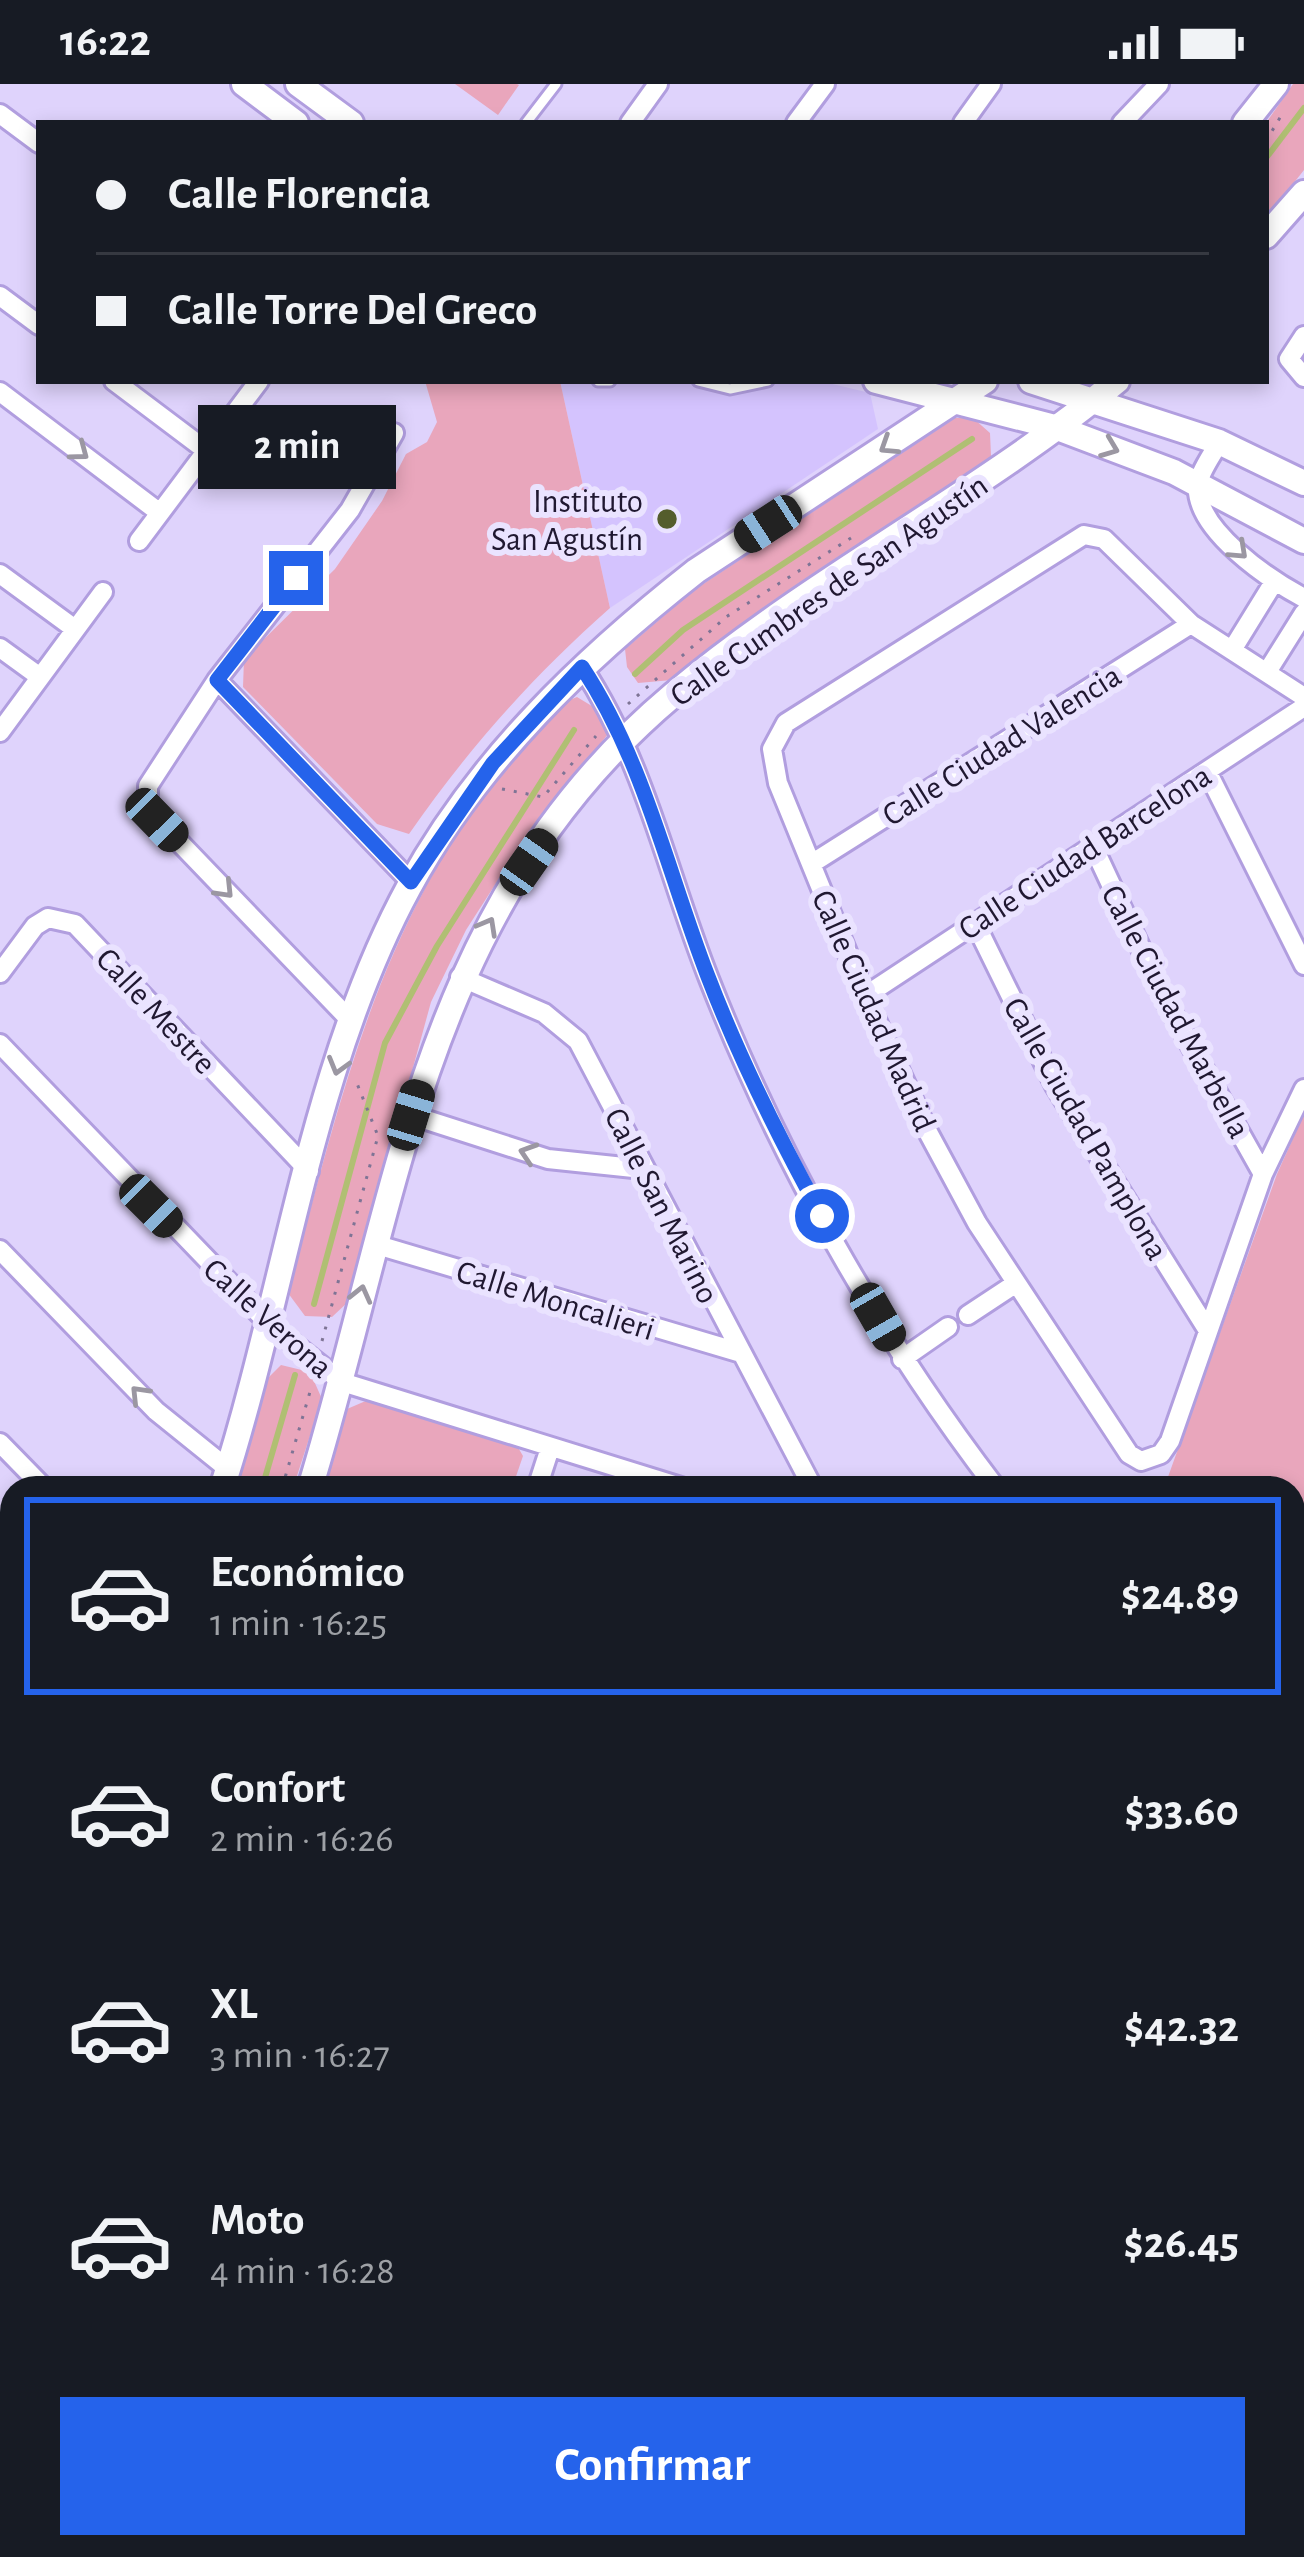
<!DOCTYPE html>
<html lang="es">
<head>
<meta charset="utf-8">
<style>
	body { margin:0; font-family:"Alegreya Sans",sans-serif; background:#20242c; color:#f1f3f6; height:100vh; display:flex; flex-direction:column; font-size:45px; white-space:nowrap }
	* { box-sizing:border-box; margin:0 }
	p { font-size:39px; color:#9ea1a6 }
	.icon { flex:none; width:66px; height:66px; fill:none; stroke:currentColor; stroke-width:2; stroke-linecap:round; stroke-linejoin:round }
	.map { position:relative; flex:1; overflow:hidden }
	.sheet { position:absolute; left:0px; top:1392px; width:1305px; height:1083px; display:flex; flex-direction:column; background:#171b24; border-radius:36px 36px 0 0; box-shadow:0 6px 18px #0003 }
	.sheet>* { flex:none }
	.top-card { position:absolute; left:36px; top:36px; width:1233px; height:264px; border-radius:0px; box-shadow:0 6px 18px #0003; display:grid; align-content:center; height:264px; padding:0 60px; background:#171b24 }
	.end { position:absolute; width:54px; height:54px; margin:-27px; border:15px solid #2563eb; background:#fff; box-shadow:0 0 0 6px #fff }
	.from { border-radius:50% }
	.bubble { position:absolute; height:84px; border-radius:0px; background:#171b24; box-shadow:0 6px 18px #0003; font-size:39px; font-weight:700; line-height:84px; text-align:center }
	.car { position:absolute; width:36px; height:72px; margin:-36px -18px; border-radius:15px; box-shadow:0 0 9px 3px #0007; background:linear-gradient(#222 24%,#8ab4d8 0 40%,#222 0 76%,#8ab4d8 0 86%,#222 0) }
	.top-card b { display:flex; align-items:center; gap:42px; height:114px; font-size:45px }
	.top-card b+b { border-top:3px solid #363941 }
	.top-card i { width:30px; height:30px; background:#f1f3f6 }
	ul { padding:21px 0 0; list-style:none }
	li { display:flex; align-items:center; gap:36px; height:198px; margin:0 24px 18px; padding:0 36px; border:6px solid transparent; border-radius:0px }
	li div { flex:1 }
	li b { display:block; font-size:45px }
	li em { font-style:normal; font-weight:700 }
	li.on { border-color:#2563eb }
	li>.icon { width:108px; height:108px; stroke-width:1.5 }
	.action { display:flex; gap:24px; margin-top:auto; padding:24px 60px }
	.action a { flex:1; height:138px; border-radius:0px; background:#2563eb; color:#fff; font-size:48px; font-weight:700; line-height:138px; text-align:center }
	.status { display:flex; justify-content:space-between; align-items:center; height:84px; padding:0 60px; background:#171b24; direction:ltr }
	.status svg { height:33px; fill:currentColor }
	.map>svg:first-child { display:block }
</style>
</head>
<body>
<div class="status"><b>16:22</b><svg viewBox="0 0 49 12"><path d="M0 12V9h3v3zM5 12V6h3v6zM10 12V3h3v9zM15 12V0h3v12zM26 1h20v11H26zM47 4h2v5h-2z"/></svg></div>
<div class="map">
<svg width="1304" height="2473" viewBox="0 0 1304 2473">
	<rect width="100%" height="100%" fill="#dfd3fc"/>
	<!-- built -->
	<path fill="#d4c3fe" d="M560,297H820L870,309L878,345L610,524Z"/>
	<!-- green -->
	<path fill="#e9a6bc" d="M455,0H517L519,1L498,31Z
		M1293,0H1304V86L1266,134V39Z
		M425,297H560L610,524C532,593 468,665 409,750L377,740L243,603L244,575L335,485L382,417L406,370L427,358L437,338Z
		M955,334H973L990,349L991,372L983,380L672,596L638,599L627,583L625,565L694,506Z
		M577,613L605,630L608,650L518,765L466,846L431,918L349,1217L332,1233L305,1232L288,1209C350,979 388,799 560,620Z
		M1304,1030V2434L1293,2449V1404H1164L1277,1090Z
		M281,1281L310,1288L322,1315L293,1404H233L263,1299Z
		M368,1316L516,1360L523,1372L512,1404H322L347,1325Z
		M12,1916V2033L0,2055V1938Z
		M470,2463H1282L1275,2473H463Z"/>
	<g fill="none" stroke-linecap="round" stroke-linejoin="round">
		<!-- stream -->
		<path stroke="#b0bf73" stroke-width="6" d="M1266,74L1304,24
			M635,590L683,546L972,355
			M314,1220L385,959L437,862L574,646
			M262,1404L295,1291
			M0,2005L12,1981"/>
		<defs>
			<path id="service" d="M526,39L556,0
				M598,297H610
				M698,297L730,305L768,297"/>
			<path id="minor" d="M0,30L39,59
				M630,39L658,0
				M796,39L825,0
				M963,39L991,0
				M1122,39L1159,0
				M0,212L39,241
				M1304,252L1289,275L1304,293
				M114,297L207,367
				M0,308L160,429
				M1219,358C1213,370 1200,387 1198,400C1193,445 1270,496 1304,514
				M139,457L259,297
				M0,490L75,545
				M0,564L40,593
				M1232,566L1274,498
				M582,583C645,678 667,789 709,895C780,1076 878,1250 996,1404
				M1267,588L1304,529
				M217,596L411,798
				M1304,613L1191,540L1104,455L1084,451L786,639L772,665L778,699L865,912L929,1050L977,1139L1129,1370L1141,1377L1161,1370L1170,1357L1263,1090L1304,1005
				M0,648L103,508
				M1207,687L1304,881
				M1093,762L1164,914L1263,1090
				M811,780L1191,540
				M975,839L1055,1002L1207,1245
				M0,889L35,842L48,834L75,840L309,1087
				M460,893L544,929L578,957L813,1404
				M865,912L1304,623
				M351,937L157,735L148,719V702L217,596L350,426L394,349
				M0,960L271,1242L342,1298L684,1404
				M411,1031L548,1075L643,1085
				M374,1160L738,1268
				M0,1166L156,1327L228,1385
				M968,1231L1015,1200
				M902,1275L948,1243
				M0,1359L44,1404
				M537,1404L550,1364
				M0,1547L12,1557
				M0,1717L12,1726
				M0,1874L12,1882
				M0,2182L12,2186
				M0,2319L12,2323
				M0,2462L33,2473
				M371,2473L378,2463"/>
			<path id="tertiary" d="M244,0L296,39
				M298,0L351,39
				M1245,39L1276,0
				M1266,152L1304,109
				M876,297L1055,343L1174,388L1304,457
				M1031,297L1219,358L1304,399
				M222,1404C285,1209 311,983 409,803C478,676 584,575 696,487L985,297
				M310,1404C399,1113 422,822 673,611C812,494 977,412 1117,297
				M0,1918L12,1896
				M0,2097L12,2075"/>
		</defs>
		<!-- service casing -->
		<use href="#service" stroke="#b19edf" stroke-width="15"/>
		<!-- minor casing -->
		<use href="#minor" stroke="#b19edf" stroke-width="24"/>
		<!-- tertiary casing -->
		<use href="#tertiary" stroke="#b19edf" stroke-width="30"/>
		<!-- path -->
		<path stroke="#7e7495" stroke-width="3" stroke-dasharray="3 9" stroke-linecap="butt" d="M1266,57L1284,27
			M628,620L726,533L851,454
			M502,705L543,713L596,652
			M322,1257L378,1052L356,997
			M282,1404L312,1301
			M0,2037L12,2017"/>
		<!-- service -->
		<use href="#service" stroke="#fff" stroke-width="9"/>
		<!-- minor -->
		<use href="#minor" stroke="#fff" stroke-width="18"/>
		<!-- tertiary -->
		<use href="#tertiary" stroke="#fff" stroke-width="24"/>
	</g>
	<!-- one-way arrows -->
	<defs><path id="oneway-chevron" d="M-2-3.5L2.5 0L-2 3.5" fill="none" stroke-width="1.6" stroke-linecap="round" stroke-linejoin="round" transform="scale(3)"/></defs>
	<g stroke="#9b97a2">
		<use href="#oneway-chevron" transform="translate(888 362) rotate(147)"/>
		<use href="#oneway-chevron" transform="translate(1110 364) rotate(21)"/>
		<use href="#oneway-chevron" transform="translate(80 368) rotate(37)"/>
		<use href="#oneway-chevron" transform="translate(1239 467) rotate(43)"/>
		<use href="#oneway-chevron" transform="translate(225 806) rotate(46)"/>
		<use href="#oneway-chevron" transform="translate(488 842) rotate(-61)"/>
		<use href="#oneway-chevron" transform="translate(338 982) rotate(106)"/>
		<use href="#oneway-chevron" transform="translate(528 1069) rotate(-162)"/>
		<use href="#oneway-chevron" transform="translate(361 1210) rotate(-76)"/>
		<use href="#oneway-chevron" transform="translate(139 1310) rotate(-134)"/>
	</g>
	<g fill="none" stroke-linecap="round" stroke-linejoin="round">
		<!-- route -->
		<path stroke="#2563eb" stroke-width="15" d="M296,494L217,596L411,798L493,679L582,583C644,677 667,786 707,890C739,974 779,1054 822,1132"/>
	</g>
	<!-- markers -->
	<circle fill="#545d2c" stroke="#eae3ff" stroke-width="4.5" cx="667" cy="435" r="12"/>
	<g text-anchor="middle" stroke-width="12" stroke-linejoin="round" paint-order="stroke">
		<!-- poi labels -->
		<g font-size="33" fill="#201831" stroke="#eae3ff" text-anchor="end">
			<text x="643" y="428">Instituto<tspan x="643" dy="38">San Agustín</tspan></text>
		</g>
		<!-- street labels -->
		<g font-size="33" fill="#201831" stroke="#eae3ff">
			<text transform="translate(828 505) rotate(-35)" y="12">Calle Cumbres de San Agustín</text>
			<text transform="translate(1001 660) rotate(-32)" y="12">Calle Ciudad Valencia</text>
			<text transform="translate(1084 767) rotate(-33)" y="12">Calle Ciudad Barcelona</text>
			<text transform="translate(157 926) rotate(47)" y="12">Calle Mestre</text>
			<text transform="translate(875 926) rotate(66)" y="12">Calle Ciudad Madrid</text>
			<text transform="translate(1177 927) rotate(62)" y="12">Calle Ciudad Marbella</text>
			<text transform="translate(1087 1044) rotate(60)" y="12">Calle Ciudad Pamplona</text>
			<text transform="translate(663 1121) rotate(63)" y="12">Calle San Marino</text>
			<text transform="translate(556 1215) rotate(17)" y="12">Calle Moncalieri</text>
			<text transform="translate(269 1233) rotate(42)" y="12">Calle Verona</text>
		</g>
	</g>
</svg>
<i class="end from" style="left:822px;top:1132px"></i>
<i class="end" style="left:296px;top:494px"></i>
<div class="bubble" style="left:198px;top:321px;width:198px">2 min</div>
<i class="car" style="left:768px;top:440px;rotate:237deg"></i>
<i class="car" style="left:157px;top:736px;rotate:136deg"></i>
<i class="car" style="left:529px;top:778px;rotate:35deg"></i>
<i class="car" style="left:411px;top:1031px;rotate:17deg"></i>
<i class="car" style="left:151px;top:1122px;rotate:135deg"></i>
<i class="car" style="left:878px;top:1233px;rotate:150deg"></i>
<div class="top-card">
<b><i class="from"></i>Calle Florencia</b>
<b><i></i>Calle Torre Del Greco</b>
</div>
<section class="sheet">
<ul>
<li class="on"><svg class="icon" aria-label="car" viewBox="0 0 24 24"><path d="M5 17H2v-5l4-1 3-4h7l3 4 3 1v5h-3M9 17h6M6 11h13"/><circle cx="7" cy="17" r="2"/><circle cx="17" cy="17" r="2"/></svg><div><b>Económico</b><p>1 min · 16:25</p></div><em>$24.89</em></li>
<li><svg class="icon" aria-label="car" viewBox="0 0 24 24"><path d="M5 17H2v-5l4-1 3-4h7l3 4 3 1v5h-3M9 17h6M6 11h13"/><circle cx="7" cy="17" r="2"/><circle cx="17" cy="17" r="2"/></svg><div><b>Confort</b><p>2 min · 16:26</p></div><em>$33.60</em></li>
<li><svg class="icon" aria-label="car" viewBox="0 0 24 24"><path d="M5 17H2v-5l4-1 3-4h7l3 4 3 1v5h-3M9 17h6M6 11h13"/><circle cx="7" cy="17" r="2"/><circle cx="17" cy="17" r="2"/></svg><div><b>XL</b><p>3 min · 16:27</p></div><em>$42.32</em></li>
<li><svg class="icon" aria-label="car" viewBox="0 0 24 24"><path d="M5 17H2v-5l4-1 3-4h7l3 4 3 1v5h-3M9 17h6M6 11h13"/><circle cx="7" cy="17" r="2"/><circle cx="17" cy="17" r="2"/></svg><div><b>Moto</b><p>4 min · 16:28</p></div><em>$26.45</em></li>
</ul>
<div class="action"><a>Confirmar</a></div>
</section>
</div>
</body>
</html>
